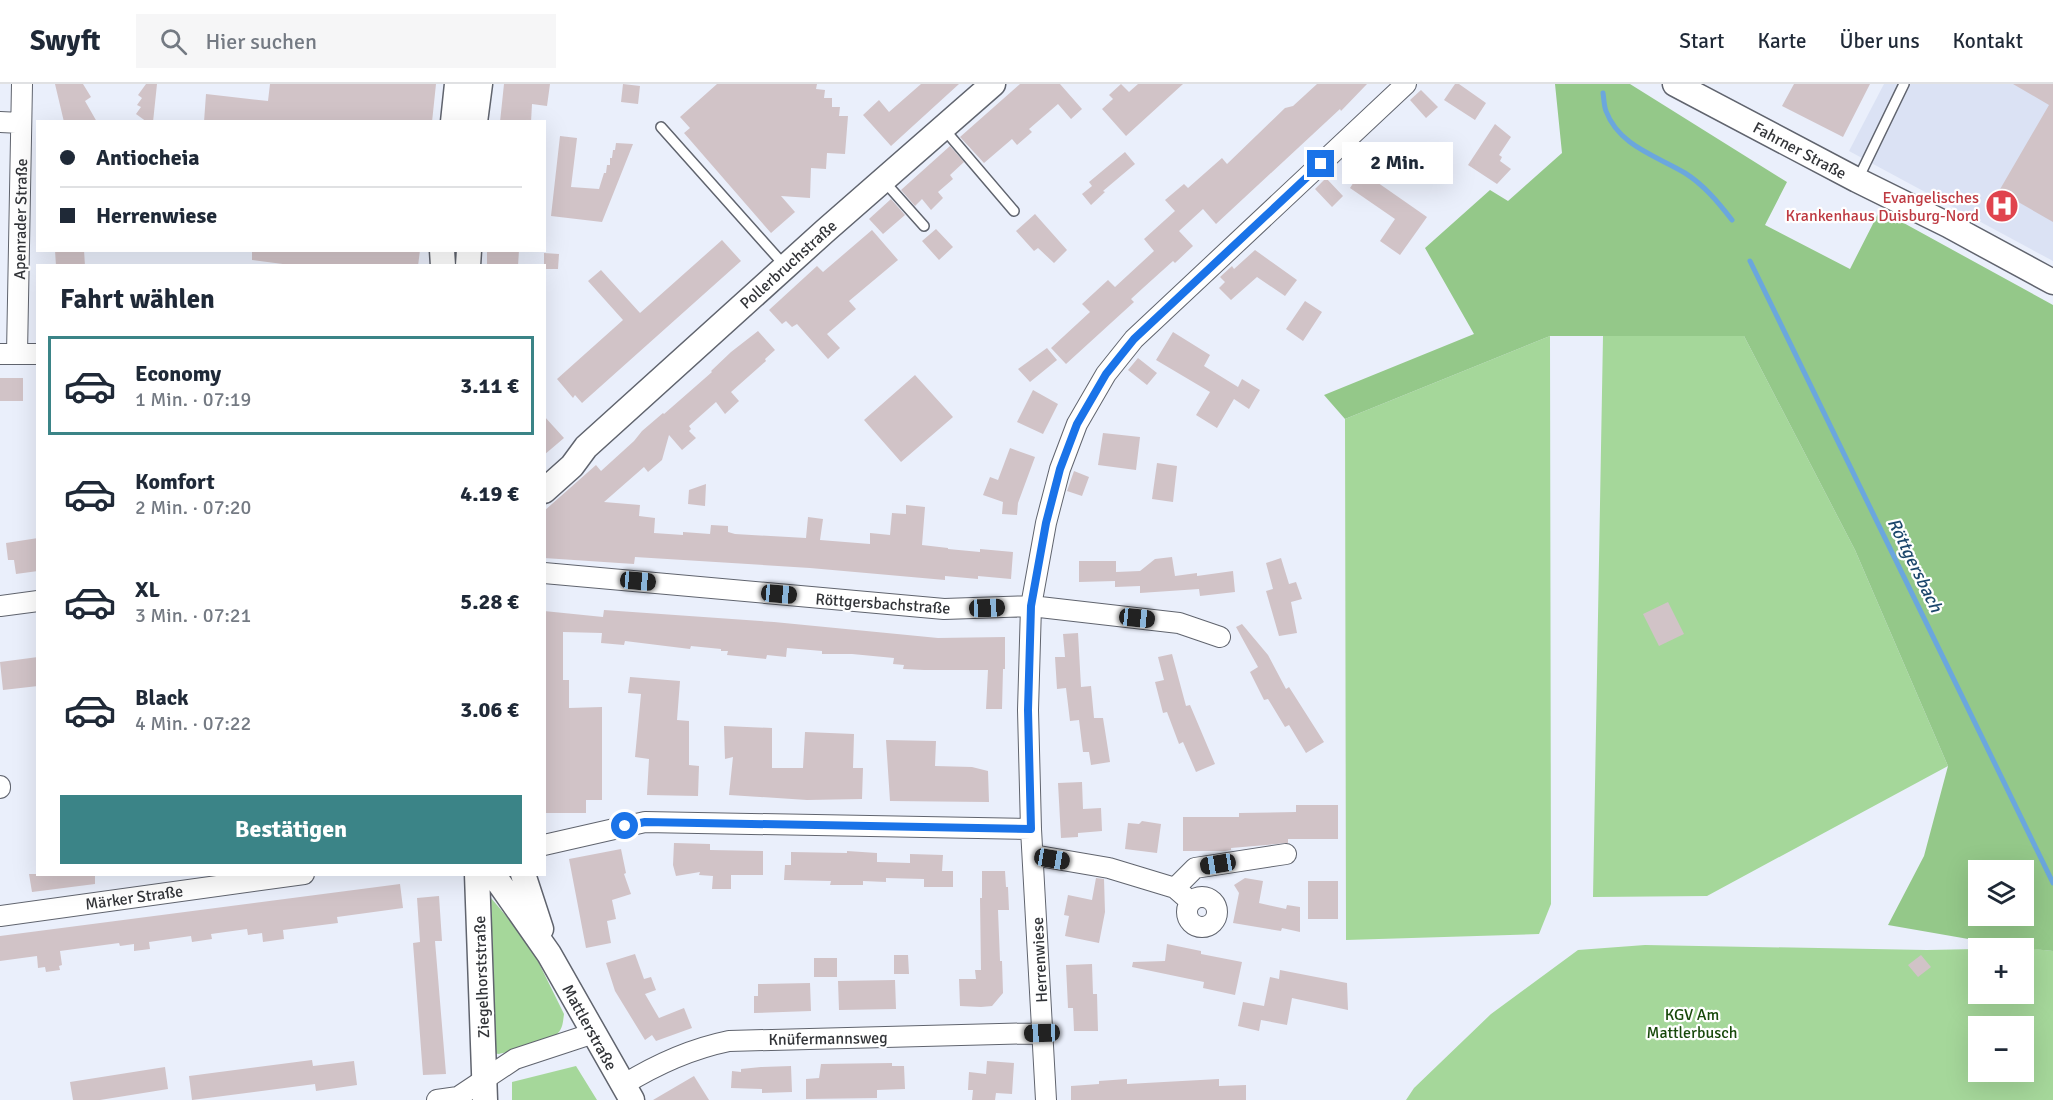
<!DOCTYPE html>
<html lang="de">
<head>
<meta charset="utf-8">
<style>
	body { margin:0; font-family:Signika,sans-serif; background:#f6f6f7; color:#1f2937; height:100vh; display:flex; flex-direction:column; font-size:22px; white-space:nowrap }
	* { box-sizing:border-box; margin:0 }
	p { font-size:20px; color:#747a83 }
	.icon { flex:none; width:33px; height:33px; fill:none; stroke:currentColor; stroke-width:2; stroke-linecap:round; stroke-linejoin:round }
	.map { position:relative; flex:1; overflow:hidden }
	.side { position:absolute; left:36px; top:180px; width:510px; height:612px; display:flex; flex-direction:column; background:#fff; border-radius:0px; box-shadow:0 6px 24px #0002 }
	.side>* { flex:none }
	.banner { position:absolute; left:36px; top:36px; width:510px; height:132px; border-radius:0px; box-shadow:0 6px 24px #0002; display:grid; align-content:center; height:132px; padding:0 24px; background:#fff }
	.buttons { position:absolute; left:1968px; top:776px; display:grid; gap:12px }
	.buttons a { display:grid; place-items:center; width:66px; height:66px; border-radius:0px; background:#fff; box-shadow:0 6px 24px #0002; font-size:30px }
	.end { position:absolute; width:27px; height:27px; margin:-14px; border:8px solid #1a73e8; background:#fff; box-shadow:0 0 0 3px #fff }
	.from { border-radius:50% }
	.bubble { position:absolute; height:42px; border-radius:0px; background:#fff; box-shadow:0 6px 24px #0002; font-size:20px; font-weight:700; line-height:42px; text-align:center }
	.car { position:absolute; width:18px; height:36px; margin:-18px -9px; border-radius:8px; box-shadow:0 0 4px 2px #0007; background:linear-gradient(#222 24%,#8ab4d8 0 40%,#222 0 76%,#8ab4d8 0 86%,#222 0) }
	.banner b { display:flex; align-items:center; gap:21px; height:57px; font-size:22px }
	.banner b+b { border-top:2px solid #e0e1e3 }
	.banner i { width:15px; height:15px; background:#1f2937 }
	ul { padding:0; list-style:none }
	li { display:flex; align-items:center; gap:18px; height:99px; margin:0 12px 9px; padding:0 12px; border:3px solid transparent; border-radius:0px }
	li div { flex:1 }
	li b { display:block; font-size:22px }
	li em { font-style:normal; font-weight:700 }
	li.active { border-color:#3b8487 }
	li>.icon { width:54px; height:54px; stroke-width:1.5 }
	h2 { padding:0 24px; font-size:27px; line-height:72px }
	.cta { display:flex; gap:12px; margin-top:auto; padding:12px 24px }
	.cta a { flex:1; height:69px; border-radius:0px; background:#3b8487; color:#fff; font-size:24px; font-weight:700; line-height:69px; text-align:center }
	header { display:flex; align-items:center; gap:36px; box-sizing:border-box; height:84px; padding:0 30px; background:#fff; border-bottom:2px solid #e0e1e3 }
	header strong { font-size:28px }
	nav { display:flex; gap:33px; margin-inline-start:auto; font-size:21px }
	.search { width:420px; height:54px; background:#f6f6f7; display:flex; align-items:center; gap:15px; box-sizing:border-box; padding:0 21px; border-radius:0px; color:#747a83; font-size:22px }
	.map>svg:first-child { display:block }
</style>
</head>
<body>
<header>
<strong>Swyft</strong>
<div class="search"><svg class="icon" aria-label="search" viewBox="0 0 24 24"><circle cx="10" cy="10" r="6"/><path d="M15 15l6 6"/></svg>Hier suchen</div>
<nav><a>Start</a><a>Karte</a><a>Über uns</a><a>Kontakt</a></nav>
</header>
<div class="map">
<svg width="2053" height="1016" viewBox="0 0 2053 1016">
	<rect width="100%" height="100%" fill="#eaeffb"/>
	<!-- built -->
	<path fill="#dbe2f4" d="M1884,0H2053V177L1849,67Z"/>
	<!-- green -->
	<path fill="#a5d79a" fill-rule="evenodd" d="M1550,252L1551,820L1539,850L1346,856L1345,335Z
		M1603,252H1744L1855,466L1948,682L1707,812L1593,813Z
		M491,814L529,859L564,930C563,937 563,944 558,949C548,962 515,966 499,970L491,969L485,952L495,943Z
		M1645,861L1927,866L1978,865V909H2024V864L2053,867V1016H1406L1414,1004L1491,930L1578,866ZM1978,942H2024V987H1978Z
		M576,982L597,1016H512V998Z"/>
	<!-- forest -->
	<path fill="#94c889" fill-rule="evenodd" d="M1555,0H1630L1787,98L1765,141L1850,185L1880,126L2053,221V867L2020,864L1888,841L1924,772L1948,682L1855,466L1744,252H1550L1345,335L1324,311L1474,250L1425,164L1490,106L1508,117L1562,69ZM1978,786H2024V831H1978Z"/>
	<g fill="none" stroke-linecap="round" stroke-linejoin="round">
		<!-- stream -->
		<path stroke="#6ba7dd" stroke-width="5" d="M1603,9C1604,15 1604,22 1606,27C1619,62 1657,72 1685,89C1704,101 1718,118 1732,136
			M1750,177L2053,799"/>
	</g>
	<!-- building -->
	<path fill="#d1c3c7" d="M55,0H83L91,13L85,17L97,38H64Z
		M146,0H157L153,38H147L136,30L141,23L137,21L142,14L138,11Z
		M270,0H436L432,38H204L206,10L268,17Z
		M504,0H550L547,22L532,20L531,38H500Z
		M623,0L640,2L638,20L621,18Z
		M717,0H817L816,5L825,6L824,14H832V23H840L839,32H848L845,70L827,69L826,85L811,84L810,114L781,112L795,128L771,149L684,49L690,44L680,33Z
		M921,0H959L891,62L863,31L879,16L889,28Z
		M1020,0H1060L1082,25L1071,35L1058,20L1029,45L1032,48L1017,61L1012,55L984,79L960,53Z
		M1121,0L1129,8L1138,0H1183L1126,52L1102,25L1113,15L1109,11Z
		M1317,0H1367L1341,27L1340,25L1216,140L1203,125L1179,147L1193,162L1175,179L1173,177L1143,204L1131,215L1134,218L1066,280L1051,264L1090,228L1082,220L1108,196L1115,203L1154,167L1144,155L1175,127L1165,116L1184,100L1188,104L1222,74L1227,80L1285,24L1293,22Z
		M1455,0H1459L1486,19L1475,36L1444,16Z
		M1794,0H1870L1843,53L1782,22Z
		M2013,0H2053V138L1999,107L2049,21Z
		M1421,6L1438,23L1426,34L1410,16Z
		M1495,40L1511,53L1499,71L1502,73L1500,77L1511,85L1497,100L1468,81Z
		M560,52L577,54L571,103L599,105L604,89H606L607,81H610V74H612L613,66H615L616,59L633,60L602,138L551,132Z
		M950,62L964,78L950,91L953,95L938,108L943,114L931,126L922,115L915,122L901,106Z
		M1125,68L1135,80L1103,107L1105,108L1091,121L1082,110L1092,102L1089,98Z
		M1361,87L1427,133L1400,171L1380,157L1395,135L1350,104Z
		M1326,94L1343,112L1332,123L1315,105Z
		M891,115L905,131L883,150L869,135Z
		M1035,130L1067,166L1054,179L1038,164L1034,167L1016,147Z
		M936,145L953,163L939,176L922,157Z
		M872,146L898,176L849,217L856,225L827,250L840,264L828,275L797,240L792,243L786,237L782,240L769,226L817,182L823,188Z
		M722,156L741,177L582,319L575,311L573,314L557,295L623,236L588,197L601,186L640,229Z
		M55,166H84L85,182H56Z
		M252,166H420L418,182H298L252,176Z
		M487,166H519L518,182H487Z
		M1255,166L1297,196L1285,212L1257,193L1231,216L1219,204L1225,198L1220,193L1232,182L1234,185Z
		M544,169L559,170L558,185H544Z
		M1305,217L1322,228L1303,257L1286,245Z
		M758,247L775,266L765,275L766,277L731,308L739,317L725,330L716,318L689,342L691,345L689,347L696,354L682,366L669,351L662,376L648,388L644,383L604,418L640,421L639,432L655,434L654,449L683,451V448L710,450L711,441L728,442V448L735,450L806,454L808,433L823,435L820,456L870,460V449L890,451L892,429L906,430V421L925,423L922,461L948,464V465L980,468V465L1013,468L1011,495L978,492V495L945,492V496L810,484L635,473L634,480L544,474V427L596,381L601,387L634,357L642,347L663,329L664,330L712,288L711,287L731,268Z
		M1173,248L1210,271L1204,282L1238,303L1242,295L1260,306L1249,325L1234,315L1217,344L1196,331L1210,308L1156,276Z
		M1047,264L1057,276L1030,298L1018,285Z
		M1138,274L1157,289L1147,301L1128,286Z
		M915,291L953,333L901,378L864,336Z
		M0,294H23V317H0Z
		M1033,306L1058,320L1043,350L1017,338Z
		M544,332L564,354L544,371Z
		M1103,349L1140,353L1136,386L1098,381Z
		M1010,364L1035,373L1018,419L1017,431L1002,430L1003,418L983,411L990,393L998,396Z
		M1157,379L1177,382L1173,418L1152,415Z
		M1074,387L1089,393L1082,412L1067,407Z
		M706,400L705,422L688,420L689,406Z
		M38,454V487L16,490L14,476H8L6,459Z
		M1172,473L1175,492L1197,489V492L1233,487L1235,508L1200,512L1199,505L1140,509V502L1115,503V497L1079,498V477H1116V488L1140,487L1155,475Z
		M1281,474L1289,500L1296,498L1302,515L1291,518L1297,549L1279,552L1266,507L1273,505L1266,479Z
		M1668,518L1684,550L1659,562L1643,530Z
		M604,526L774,538L938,554L1005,553V585H1003L1002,625H986L988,586H924L903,585L904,581L893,580L894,574L852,570H822V567L787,564L786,573L767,571L766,575L727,571L728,567H721V565L691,562L690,565L625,557L624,561L601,559L602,549L563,548V596H569V624L602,623V716H586V729H544V527L603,533Z
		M1242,540L1268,571L1286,605L1289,603L1324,658L1306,669L1289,641L1285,643L1268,615L1264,616L1250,588L1258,583L1236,543Z
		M1078,549L1081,603L1091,602L1094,634H1103L1110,678L1091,681L1089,668H1083L1079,636L1070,637L1066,604L1057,605L1055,573H1065L1063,550Z
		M1172,570L1186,622L1190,621L1215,680L1196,688L1183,658L1179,660L1167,628L1163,629L1155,598L1164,596L1158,573Z
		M38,573V602L3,606L0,578Z
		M630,593L680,597L677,636L689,637V681L699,682L698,712L647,711L649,675L635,673L641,610L628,609Z
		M724,642L772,644V684H803L805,648L854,650L853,684H863L862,715L807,716L729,711L733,673L725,675Z
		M886,656L936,657L935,682L972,683L988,687L989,718L890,717Z
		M1082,698L1083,725L1101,724L1102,747L1078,749V753L1061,754L1058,699Z
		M1296,721H1338V755H1288V759L1231,764V766L1225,767H1183V733H1239V729L1296,728Z
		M1142,737L1161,740L1157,769L1125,765L1128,739L1139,740Z
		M674,759L710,760V766L763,767V791H731V805H712L713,792L699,791L700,788L676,792L673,781Z
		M621,765L626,789L624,790L631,810L612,816L616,835L607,837L611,859L586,864L569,775Z
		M847,767L877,769V778L910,779V770L943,771L942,787H953V803H924V795L886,794V798L863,797V801H830L831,797L784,796L785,781H791V768L847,769Z
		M982,787H1005L1006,803H1008L1009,826H998L1000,877H1002L1003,909L992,922L981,923L960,922L959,895H976L975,886H981L980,814H982Z
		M29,790H95V800L32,808Z
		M1096,794L1104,795L1105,828L1099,859L1065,852L1069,832L1064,831L1068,811L1092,816Z
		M1245,794L1263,797L1259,819L1286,825L1287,821L1300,823V848L1282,844L1281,847L1233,839L1239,809L1234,801Z
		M1308,797H1338V835H1308Z
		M400,800L403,824L337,833L338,839L283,846L284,855L263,858L262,849L248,851L247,845L211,850L212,855L192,858L191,852L149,858L150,865L134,867V860L120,862L119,859L60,867L62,881L59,882L60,886L46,888L45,883L38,884L37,872L0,877V852Z
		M439,812L442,857H435L446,990L423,991L413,859L420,858L417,814Z
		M1167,860L1201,867V870L1242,878L1235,911L1203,904L1204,898L1132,883L1133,878L1165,877Z
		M635,870L644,895L651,893L656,906L645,910L659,934L684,924L692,944L656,957L652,951L645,956L615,907L606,879Z
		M894,871H908L909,890H894Z
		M1921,871L1931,883L1918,893L1908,881Z
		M814,874H837V893H814Z
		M1092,880L1093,910H1097L1098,947H1074L1073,924H1068L1066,881Z
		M1280,886L1347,899L1348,926L1292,914L1287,941L1261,936L1259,947L1238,942L1243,918L1264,922L1270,893L1279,895Z
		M895,896L896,925L839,926L838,897Z
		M810,899L811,927L754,929V912H758V900Z
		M312,976L313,982L354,977L357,1001L316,1007L315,1000L192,1016L189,992Z
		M987,977L1014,979L1012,1010L996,1009L995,1016H972L973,1006H968L969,988L986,990Z
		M892,979V982H904L905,1005L877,1006V1014L806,1015V995L819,994L821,980Z
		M791,982L792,1008L762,1009V1005L731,1004L732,987L741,988V985L761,983Z
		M165,983L168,1005L100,1016H73L70,998Z
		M694,992L709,1016H653Z
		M1127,995V1000L1219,995V1002L1246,1001V1016H1071V1002L1099,1000V997Z"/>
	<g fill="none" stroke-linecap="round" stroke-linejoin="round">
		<defs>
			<path id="service" d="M661,43L785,182
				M944,45L1014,127
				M1858,95L1904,0
				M883,96L924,142"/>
			<path id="minor" d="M0,38L21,39
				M0,270H38
				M17,270L22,0
				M544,489L944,525L1031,522L1179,539L1220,553
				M0,522L38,517
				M0,702V704
				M544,761L645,738L1031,745
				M1033,771L1109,784L1175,804L1191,818
				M1175,804L1195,784L1286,770
				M1187 828a15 15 0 1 1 30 0a15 15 0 1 1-30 0Z
				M0,832L304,790
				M623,1001C657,980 690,965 729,957L1042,949
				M437,1016L458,1013L515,975L594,949
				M1046,1016L1031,745L1028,626L1031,522L1046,439L1060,385L1077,340L1106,290L1134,255L1406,0"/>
			<path id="tertiary" d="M1675,0L1857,96L1948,141L2053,198
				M453,38L457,0
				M475,38L480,0
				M442,166L443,182
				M468,182L469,166
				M544,407L572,382L586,363L825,147L993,0
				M477,790L485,1016
				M493,790L549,870L632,1016
				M523,790L541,845"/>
		</defs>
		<!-- service casing -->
		<use href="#service" stroke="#60646e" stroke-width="12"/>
		<!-- minor casing -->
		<use href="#minor" stroke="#60646e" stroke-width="22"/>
		<!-- tertiary casing -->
		<use href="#tertiary" stroke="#60646e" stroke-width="27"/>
		<!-- service -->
		<use href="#service" stroke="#fff" stroke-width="9"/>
		<!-- minor -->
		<use href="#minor" stroke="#fff" stroke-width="20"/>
		<!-- tertiary -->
		<use href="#tertiary" stroke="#fff" stroke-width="24"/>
	</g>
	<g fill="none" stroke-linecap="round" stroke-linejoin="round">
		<!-- route -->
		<path stroke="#1a73e8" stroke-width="8" d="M625,742L645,738L1031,745L1028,626L1031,522L1046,439L1060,385L1077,340L1106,290L1134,255L1321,80"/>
	</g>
	<!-- icons -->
	<defs>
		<symbol id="hospital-disc" viewBox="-11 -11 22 22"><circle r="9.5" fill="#e0444e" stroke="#fff"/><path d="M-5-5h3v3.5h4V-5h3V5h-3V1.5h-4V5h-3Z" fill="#fff"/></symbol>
	</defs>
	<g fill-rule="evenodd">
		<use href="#hospital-disc" x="1983" y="103" width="38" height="38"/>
	</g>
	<g text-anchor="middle" stroke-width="4.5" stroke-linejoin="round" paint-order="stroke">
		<!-- street labels -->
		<g font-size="16" fill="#323438" stroke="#fff">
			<text transform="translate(1800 66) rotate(28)" y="6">Fahrner Straße</text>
			<text transform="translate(20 135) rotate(-89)" y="6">Apenrader Straße</text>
			<text transform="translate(788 180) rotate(-42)" y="6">Pollerbruchstraße</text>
			<text transform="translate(883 519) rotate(4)" y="6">Röttgersbachstraße</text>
			<text transform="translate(134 813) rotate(-8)" y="6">Märker Straße</text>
			<text transform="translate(1039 876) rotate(-93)" y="6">Herrenwiese</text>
			<text transform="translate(481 893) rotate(-92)" y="6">Ziegelhorststraße</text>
			<text transform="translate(590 943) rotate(61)" y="6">Mattlerstraße</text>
			<text transform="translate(828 954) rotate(-1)" y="6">Knüfermannsweg</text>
		</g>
		<!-- health labels -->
		<g font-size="16" fill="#be3a42" stroke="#fff" text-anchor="end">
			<text x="1979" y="119">Evangelisches<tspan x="1979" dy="18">Krankenhaus Duisburg-Nord</tspan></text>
		</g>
		<!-- park labels -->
		<g font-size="16" fill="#18490b" stroke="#fff">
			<text x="1692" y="936">KGV Am<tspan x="1692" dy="18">Mattlerbusch</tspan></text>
		</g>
		<!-- water labels -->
		<g font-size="18" font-style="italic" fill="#1c476c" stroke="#fff">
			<text transform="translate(1915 481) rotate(64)" y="6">Röttgersbach</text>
		</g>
	</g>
</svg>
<div class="buttons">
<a><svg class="icon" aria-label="layers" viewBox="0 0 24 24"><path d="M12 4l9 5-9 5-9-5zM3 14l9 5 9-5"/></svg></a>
<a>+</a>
<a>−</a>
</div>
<i class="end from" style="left:625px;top:742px"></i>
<i class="end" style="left:1321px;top:80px"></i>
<div class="bubble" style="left:1342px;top:58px;width:111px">2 Min.</div>
<i class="car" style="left:638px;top:497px;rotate:95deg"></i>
<i class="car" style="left:779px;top:510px;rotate:95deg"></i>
<i class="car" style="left:987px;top:524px;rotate:88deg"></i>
<i class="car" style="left:1137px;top:534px;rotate:96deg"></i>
<i class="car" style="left:1052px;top:775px;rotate:100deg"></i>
<i class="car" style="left:1218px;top:780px;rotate:261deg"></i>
<i class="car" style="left:1042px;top:949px;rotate:268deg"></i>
<div class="banner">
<b><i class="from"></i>Antiocheia</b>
<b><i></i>Herrenwiese</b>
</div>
<section class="side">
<h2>Fahrt wählen</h2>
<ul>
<li class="active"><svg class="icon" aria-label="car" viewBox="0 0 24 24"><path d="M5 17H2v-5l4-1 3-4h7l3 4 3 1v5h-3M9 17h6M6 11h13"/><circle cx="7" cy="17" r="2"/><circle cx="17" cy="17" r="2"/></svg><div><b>Economy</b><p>1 Min. · 07:19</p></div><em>3.11 €</em></li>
<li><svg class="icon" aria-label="car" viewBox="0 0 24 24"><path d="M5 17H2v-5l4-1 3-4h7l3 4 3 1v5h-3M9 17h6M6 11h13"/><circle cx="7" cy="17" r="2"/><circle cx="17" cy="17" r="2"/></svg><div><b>Komfort</b><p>2 Min. · 07:20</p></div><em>4.19 €</em></li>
<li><svg class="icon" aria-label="car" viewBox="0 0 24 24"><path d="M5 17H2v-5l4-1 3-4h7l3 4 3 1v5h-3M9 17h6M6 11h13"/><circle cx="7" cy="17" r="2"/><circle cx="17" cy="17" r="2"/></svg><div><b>XL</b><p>3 Min. · 07:21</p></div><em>5.28 €</em></li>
<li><svg class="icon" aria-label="car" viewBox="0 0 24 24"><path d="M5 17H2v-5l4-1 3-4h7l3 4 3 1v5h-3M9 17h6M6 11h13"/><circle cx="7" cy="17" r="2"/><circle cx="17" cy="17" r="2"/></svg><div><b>Black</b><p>4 Min. · 07:22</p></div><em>3.06 €</em></li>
</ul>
<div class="cta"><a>Bestätigen</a></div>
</section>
</div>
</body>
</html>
